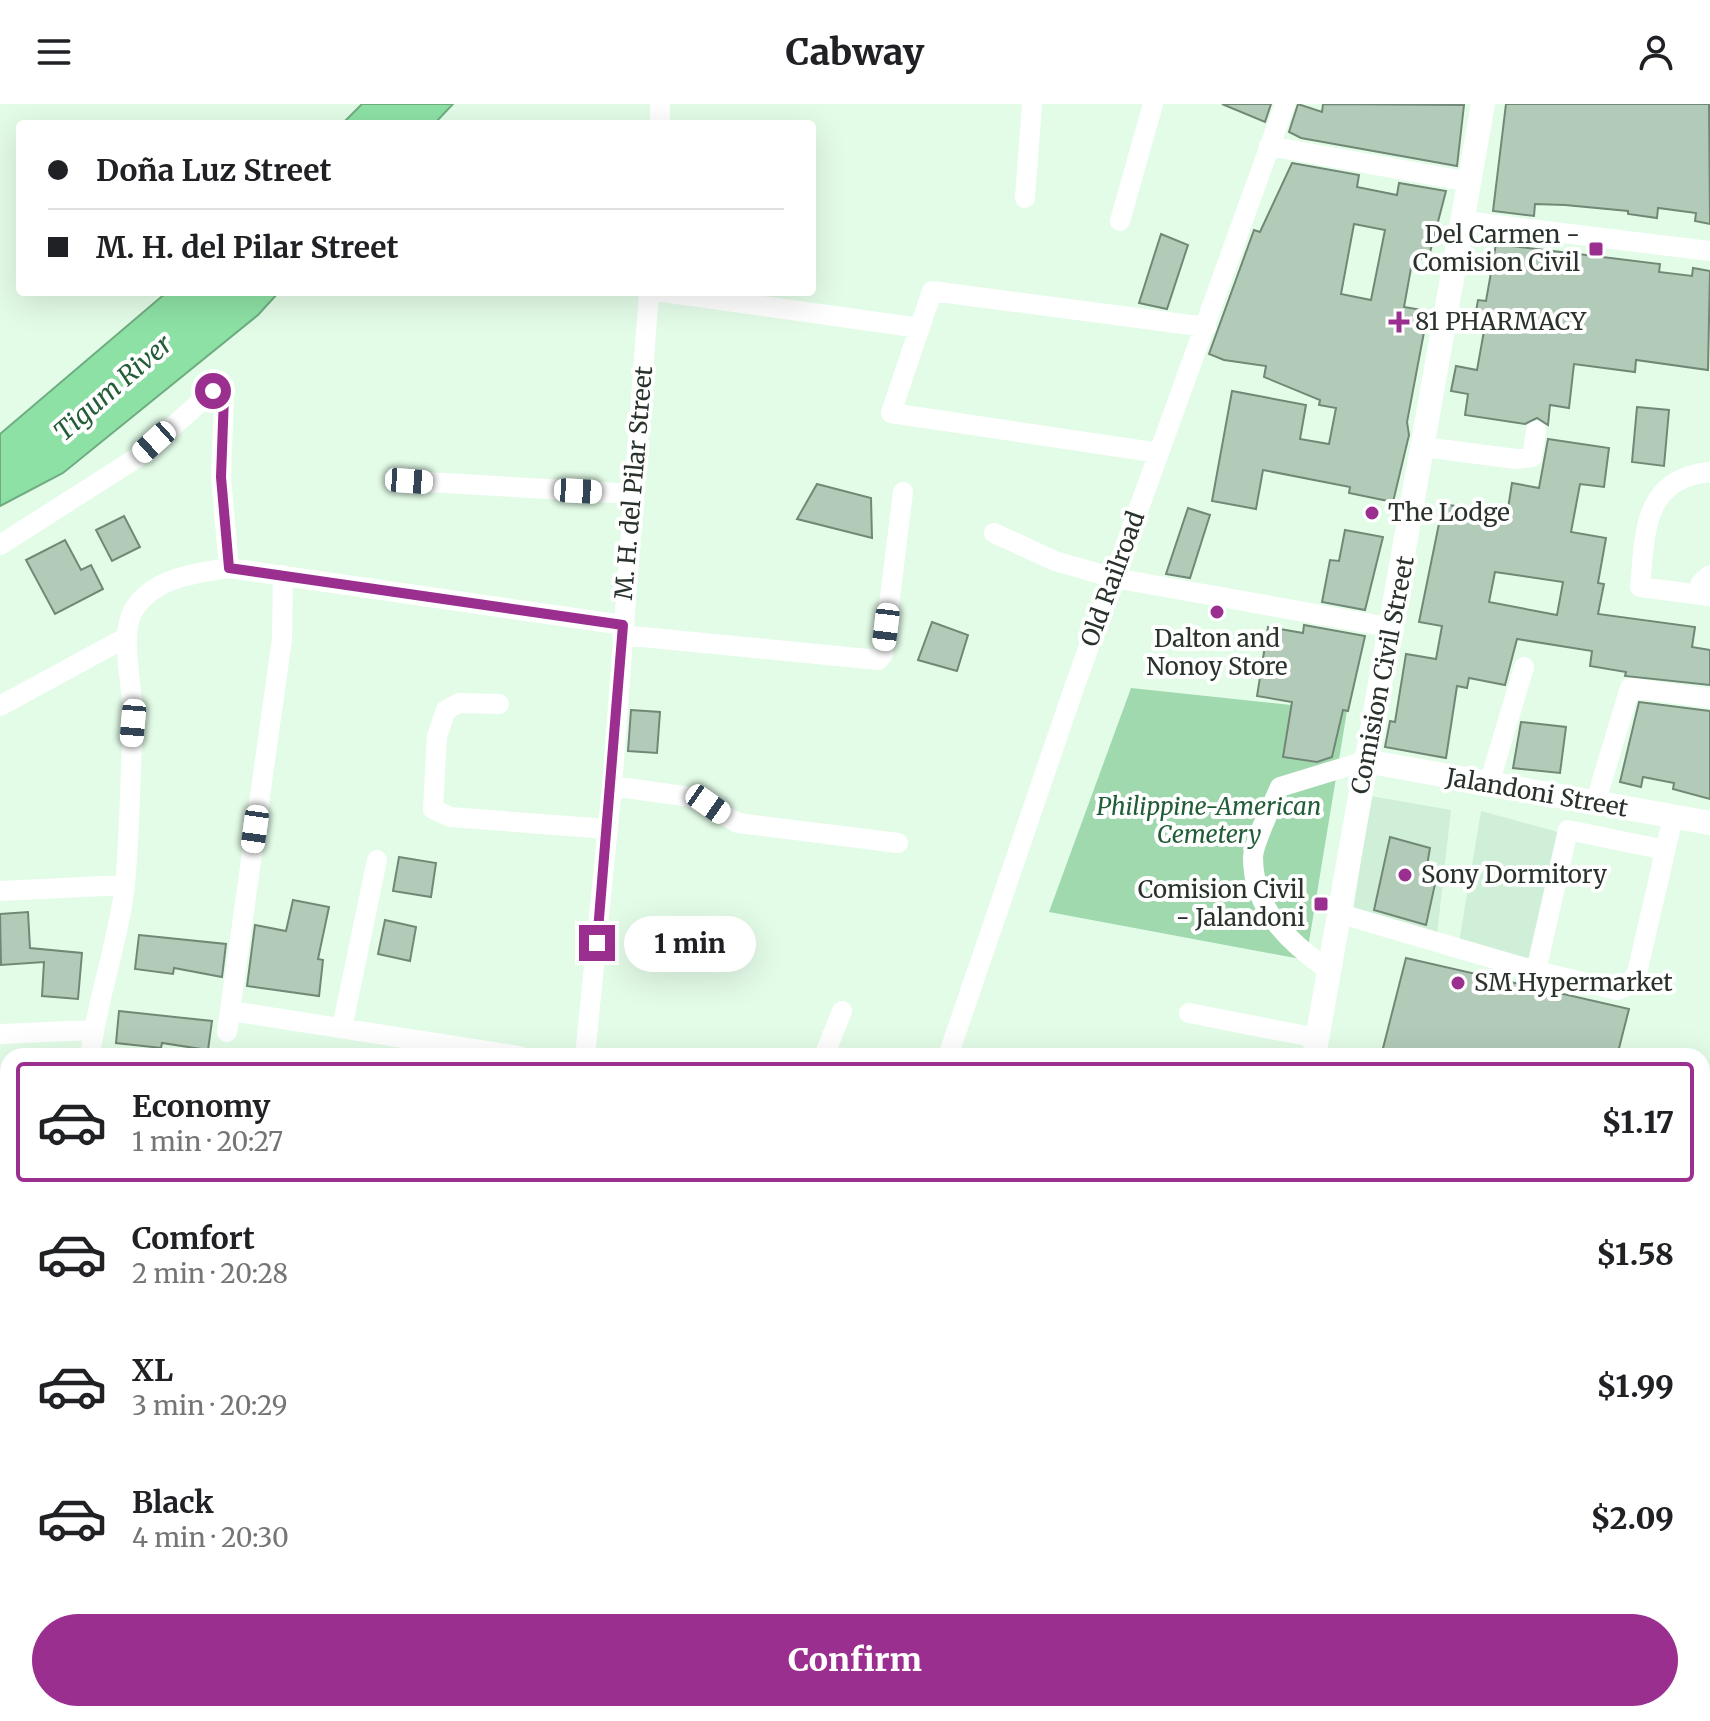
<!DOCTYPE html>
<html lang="en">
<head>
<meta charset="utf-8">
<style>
	body { margin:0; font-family:Merriweather,serif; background:#f6f6f6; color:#202124; height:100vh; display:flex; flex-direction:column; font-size:30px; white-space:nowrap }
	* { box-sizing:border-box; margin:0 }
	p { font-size:26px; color:#757577 }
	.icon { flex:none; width:44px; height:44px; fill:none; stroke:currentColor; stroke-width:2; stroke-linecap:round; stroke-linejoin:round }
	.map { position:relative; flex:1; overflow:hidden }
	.side { position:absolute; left:0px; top:944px; width:1710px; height:674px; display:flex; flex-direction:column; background:#fff; border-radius:24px 24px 0 0; box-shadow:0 8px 32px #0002 }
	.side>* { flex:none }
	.guide { position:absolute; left:16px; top:16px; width:800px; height:176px; border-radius:8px; box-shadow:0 8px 32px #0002; display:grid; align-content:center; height:176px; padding:0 32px; background:#fff }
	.end { position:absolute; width:36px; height:36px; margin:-18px; border:10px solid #9b2f90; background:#fff; box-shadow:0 0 0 4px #fff }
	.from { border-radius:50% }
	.bubble { position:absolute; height:56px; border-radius:28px; background:#fff; box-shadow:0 8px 32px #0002; font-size:26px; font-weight:800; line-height:56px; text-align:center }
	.car { position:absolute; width:24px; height:48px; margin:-24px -12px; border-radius:10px; box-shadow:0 0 6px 2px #0007; background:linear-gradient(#fff 24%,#345 0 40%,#fff 0 76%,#345 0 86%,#fff 0) }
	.guide b { display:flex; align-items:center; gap:28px; height:76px; font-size:30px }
	.guide b+b { border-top:2px solid #e0e0e0 }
	.guide i { width:20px; height:20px; background:#202124 }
	ul { padding:14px 0 0; list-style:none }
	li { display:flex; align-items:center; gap:24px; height:120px; margin:0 16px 12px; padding:0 16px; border:4px solid transparent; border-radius:8px }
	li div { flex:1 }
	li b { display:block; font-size:30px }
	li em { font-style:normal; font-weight:800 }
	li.active { border-color:#9b2f90 }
	li>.icon { width:72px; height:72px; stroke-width:1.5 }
	.action { display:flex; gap:16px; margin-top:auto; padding:16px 32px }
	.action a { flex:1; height:92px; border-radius:48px; background:#9b2f90; color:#fff; font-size:32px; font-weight:800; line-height:92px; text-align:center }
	header { display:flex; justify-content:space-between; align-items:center; height:104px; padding:0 32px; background:#fff; font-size:36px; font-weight:800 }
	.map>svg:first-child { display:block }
</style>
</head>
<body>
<header><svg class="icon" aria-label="menu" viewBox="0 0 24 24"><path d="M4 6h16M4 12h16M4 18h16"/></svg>Cabway<svg class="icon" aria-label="person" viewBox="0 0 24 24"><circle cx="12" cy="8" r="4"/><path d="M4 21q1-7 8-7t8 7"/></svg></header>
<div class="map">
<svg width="1710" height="1617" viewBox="0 0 1710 1617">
	<rect width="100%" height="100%" fill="#e3fce8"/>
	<!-- built -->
	<path fill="#d0efd8" d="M1371,692L1451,706L1436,840L1351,821Z
		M1481,707L1558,728L1531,856L1458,844Z
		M1702,1182L1710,1185V1333L1702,1352Z
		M1702,1608L1710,1610V1617H1633L1635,1610Z"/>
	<!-- green -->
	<path fill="#a1d9af" d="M1131,584L1347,607L1306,856L1049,808Z"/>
	<!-- water -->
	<path fill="#8de1a5" stroke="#6fad81" stroke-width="2" d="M362,0H453L434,20H342Z
		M167,188H279L258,211L63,369L0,402V330Z
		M0,1274L8,1275V1339H0Z
		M461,1610H516L517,1617H460Z"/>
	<!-- building -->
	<path fill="#b2cbb8" stroke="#718876" stroke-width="2" fill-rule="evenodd" d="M1222,0H1271L1265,18Z
		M1298,0L1322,8L1323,0L1464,1L1457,62L1301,34L1289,28Z
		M1506,0H1709L1710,120L1695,117L1696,109L1658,104L1657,114L1628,110V107L1565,101L1535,100L1534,112L1493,107Z
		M1292,59L1359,71L1357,83L1397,91L1399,79L1446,87L1428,156L1413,153L1404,203L1428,207L1407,318L1409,331L1393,398L1349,389L1350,383L1263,366L1256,405L1212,397L1232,287L1306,301L1300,335L1329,340L1336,304L1319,301L1320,296L1264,273L1266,262L1224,256L1209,250L1254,126L1260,128ZM1354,120L1385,126L1371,196L1341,190Z
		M1161,130L1188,141L1167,205L1139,199Z
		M1496,140L1660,160L1659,168L1692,172L1693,164L1710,167L1708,266L1636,256L1635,268L1574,260L1569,304L1550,301L1548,321L1537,314L1525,320L1465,311L1468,290L1451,287L1456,262L1477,266L1484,227L1473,225L1478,196L1486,197Z
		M1637,303L1669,306L1664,362L1632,358Z
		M1548,335L1609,344L1604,383L1580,380L1571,428L1606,434L1598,479L1604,480L1598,510L1695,523L1692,543L1710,546V581L1625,572L1626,568L1590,562L1592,547L1517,535L1505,581L1469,574L1467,584L1457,582L1446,654L1385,643L1390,617L1395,618L1406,550L1436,555L1442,522L1419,518L1443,400L1507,411L1512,379L1539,384ZM1495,468L1563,478L1557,511L1489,498Z
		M817,380L871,394L872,434L797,415Z
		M1188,404L1210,411L1190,474L1166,470Z
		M124,412L140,443L112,457L96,426Z
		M1345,426L1383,433L1365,506L1322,498L1330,456L1339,457Z
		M65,436L81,466L91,461L103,485L55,510L26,456Z
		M932,518L968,531L957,567L918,556Z
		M1304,521L1365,532L1348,607L1343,606L1332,653L1317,658L1283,653L1292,598L1257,592L1268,523L1303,529Z
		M1639,598L1710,607V695L1673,685L1674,679L1643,673L1641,683L1620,678Z
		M631,606L660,608L657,649L628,647Z
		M1521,618L1566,623L1560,669L1513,664Z
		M1390,733L1430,744L1426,767L1437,771L1426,821L1374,806Z
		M399,753L436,759L431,793L393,787Z
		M293,796L329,803L318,855L323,856L319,892L247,882L255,821L286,827Z
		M28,808L30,844L82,849L78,895L42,892L44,858L1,861L0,810Z
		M385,816L416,823L410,857L378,850Z
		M139,831L226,840L222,873L174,864L173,870L135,865Z
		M1406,854L1629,905L1617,952H1381Z
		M119,907L212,917L208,946L162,939L161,944L116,939Z"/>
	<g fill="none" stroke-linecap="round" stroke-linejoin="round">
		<!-- minor -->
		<path stroke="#fff" stroke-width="20" d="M660,20V0
			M1269,42L1470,78
			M1025,94L1032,0
			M1120,117L1153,0
			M1465,117L1710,147
			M663,188L920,224
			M1424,343L1516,355L1532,353L1536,327
			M1159,349L891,309L932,187L1206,223
			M1710,368C1642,374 1645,431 1640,483L1710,492
			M409,377L634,390
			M994,429L1055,457L1114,474L1394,524
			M0,441L138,353L213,287L220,288L224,292L221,373L229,464
			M1698,490L1701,479L1710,471
			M622,531L878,556L883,550L903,388
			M499,600L459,599L446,606L437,632L433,705L450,713L608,725
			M0,602L125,534
			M1489,680L1524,563
			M612,682L691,693L738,719L898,739
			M1595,700L1630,584L1710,594
			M0,787L125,781
			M1341,810L1536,867L1617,886L1627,882L1637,869L1673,713
			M1327,865C1290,839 1253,805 1253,754C1253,738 1273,700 1280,683L1365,657
			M1536,867L1568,726L1665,746
			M231,907L519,952
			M1189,909L1317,934
			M342,924L377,756
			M227,928L282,535L283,471
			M0,930L93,926
			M90,952C97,894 119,837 125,779C130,727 130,673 133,621C135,587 118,535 133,507C152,474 195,469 229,464L623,521
			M585,952L612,682L649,188
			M824,952L842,907
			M948,952L1074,584L1285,0
			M0,1076H8
			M0,1249H8
			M0,1565L8,1550
			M1702,1599L1710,1601
			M58,1610L87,1617
			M873,1610V1617
			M1041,1610L1051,1617
			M1665,1610L1672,1617
			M714,1617L716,1610
			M1413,1617L1415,1610"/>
		<!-- major -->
		<path stroke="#fff" stroke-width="24" d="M1365,657L1710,719
			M1314,952C1371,635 1429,318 1483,0
			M1702,1430L1710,1411
			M1201,1617L1203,1610
			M1625,1617L1627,1610"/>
	</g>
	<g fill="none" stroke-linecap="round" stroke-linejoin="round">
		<!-- route -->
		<path stroke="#9b2f90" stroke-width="10" d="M213,287L224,292L221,373L229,464L623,521L597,839"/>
	</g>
	<!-- markers -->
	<g fill="#9b2f90" stroke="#fff" stroke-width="3">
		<rect x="1588" y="137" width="16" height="16" rx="4"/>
		<path d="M1395 206h8v8h8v8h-8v8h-8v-8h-8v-8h8z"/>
		<circle cx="1372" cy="409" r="8"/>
		<circle cx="1217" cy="508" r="8"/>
		<circle cx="1405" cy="771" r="8"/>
		<rect x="1313" y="792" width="16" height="16" rx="4"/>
		<circle cx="1458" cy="879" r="8"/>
	</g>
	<g text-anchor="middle" stroke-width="8" stroke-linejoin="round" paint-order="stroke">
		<!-- poi labels -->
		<g font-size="24" fill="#29332c" stroke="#fff" text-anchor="start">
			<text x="1580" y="139" text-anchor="end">Del Carmen -<tspan x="1580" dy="28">Comision Civil</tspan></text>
			<text x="1415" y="226">81 PHARMACY</text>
			<text x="1388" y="417">The Lodge</text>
			<text x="1217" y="543" text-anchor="middle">Dalton and<tspan x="1217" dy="28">Nonoy Store</tspan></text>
			<text x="1421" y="779">Sony Dormitory</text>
			<text x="1305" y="794" text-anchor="end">Comision Civil<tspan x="1305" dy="28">- Jalandoni</tspan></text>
			<text x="1474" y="887">SM Hypermarket</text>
		</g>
		<!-- street labels -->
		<g font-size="24" fill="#29332c" stroke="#fff">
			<text transform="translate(634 379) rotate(-85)" y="8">M. H. del Pilar Street</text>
			<text transform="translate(1113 475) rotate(-70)" y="8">Old Railroad</text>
			<text transform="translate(1383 571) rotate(-79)" y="8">Comision Civil Street</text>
			<text transform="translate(1537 689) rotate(10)" y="8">Jalandoni Street</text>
		</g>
		<!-- park labels -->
		<g font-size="24" font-style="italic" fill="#215d36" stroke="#fff">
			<text x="1209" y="711">Philippine-American<tspan x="1209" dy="28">Cemetery</tspan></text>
		</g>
		<!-- water labels -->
		<g font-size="26" font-style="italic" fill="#235e38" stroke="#fff">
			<text transform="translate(113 284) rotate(-41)" y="9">Tigum River</text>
		</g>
	</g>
</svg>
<i class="end from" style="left:213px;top:287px"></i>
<i class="end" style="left:597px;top:839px"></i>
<div class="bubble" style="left:624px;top:812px;width:132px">1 min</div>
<i class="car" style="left:154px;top:338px;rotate:228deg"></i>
<i class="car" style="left:409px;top:377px;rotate:94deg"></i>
<i class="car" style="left:578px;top:387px;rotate:93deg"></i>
<i class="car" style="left:886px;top:523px;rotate:187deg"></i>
<i class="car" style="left:133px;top:619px;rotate:185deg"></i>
<i class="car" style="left:708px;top:700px;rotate:125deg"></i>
<i class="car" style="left:255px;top:725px;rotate:188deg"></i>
<div class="guide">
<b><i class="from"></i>Doña Luz Street</b>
<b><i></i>M. H. del Pilar Street</b>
</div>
<section class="side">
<ul>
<li class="active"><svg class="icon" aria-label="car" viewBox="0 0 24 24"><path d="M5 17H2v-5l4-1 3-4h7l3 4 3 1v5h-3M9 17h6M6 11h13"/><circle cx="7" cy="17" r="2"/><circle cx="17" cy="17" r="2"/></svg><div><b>Economy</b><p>1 min · 20:27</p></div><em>$1.17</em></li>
<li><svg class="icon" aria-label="car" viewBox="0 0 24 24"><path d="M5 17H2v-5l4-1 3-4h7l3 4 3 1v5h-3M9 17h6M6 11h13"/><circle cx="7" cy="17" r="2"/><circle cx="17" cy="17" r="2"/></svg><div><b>Comfort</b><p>2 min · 20:28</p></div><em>$1.58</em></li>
<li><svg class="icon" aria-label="car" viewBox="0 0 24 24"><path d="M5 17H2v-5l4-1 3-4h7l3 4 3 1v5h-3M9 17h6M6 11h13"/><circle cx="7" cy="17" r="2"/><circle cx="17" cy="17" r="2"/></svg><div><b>XL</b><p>3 min · 20:29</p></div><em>$1.99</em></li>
<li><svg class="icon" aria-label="car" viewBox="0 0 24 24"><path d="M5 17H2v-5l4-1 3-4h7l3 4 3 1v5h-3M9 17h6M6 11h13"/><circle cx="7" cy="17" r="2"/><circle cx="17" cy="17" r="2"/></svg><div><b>Black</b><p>4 min · 20:30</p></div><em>$2.09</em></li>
</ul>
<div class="action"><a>Confirm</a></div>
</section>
</div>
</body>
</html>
